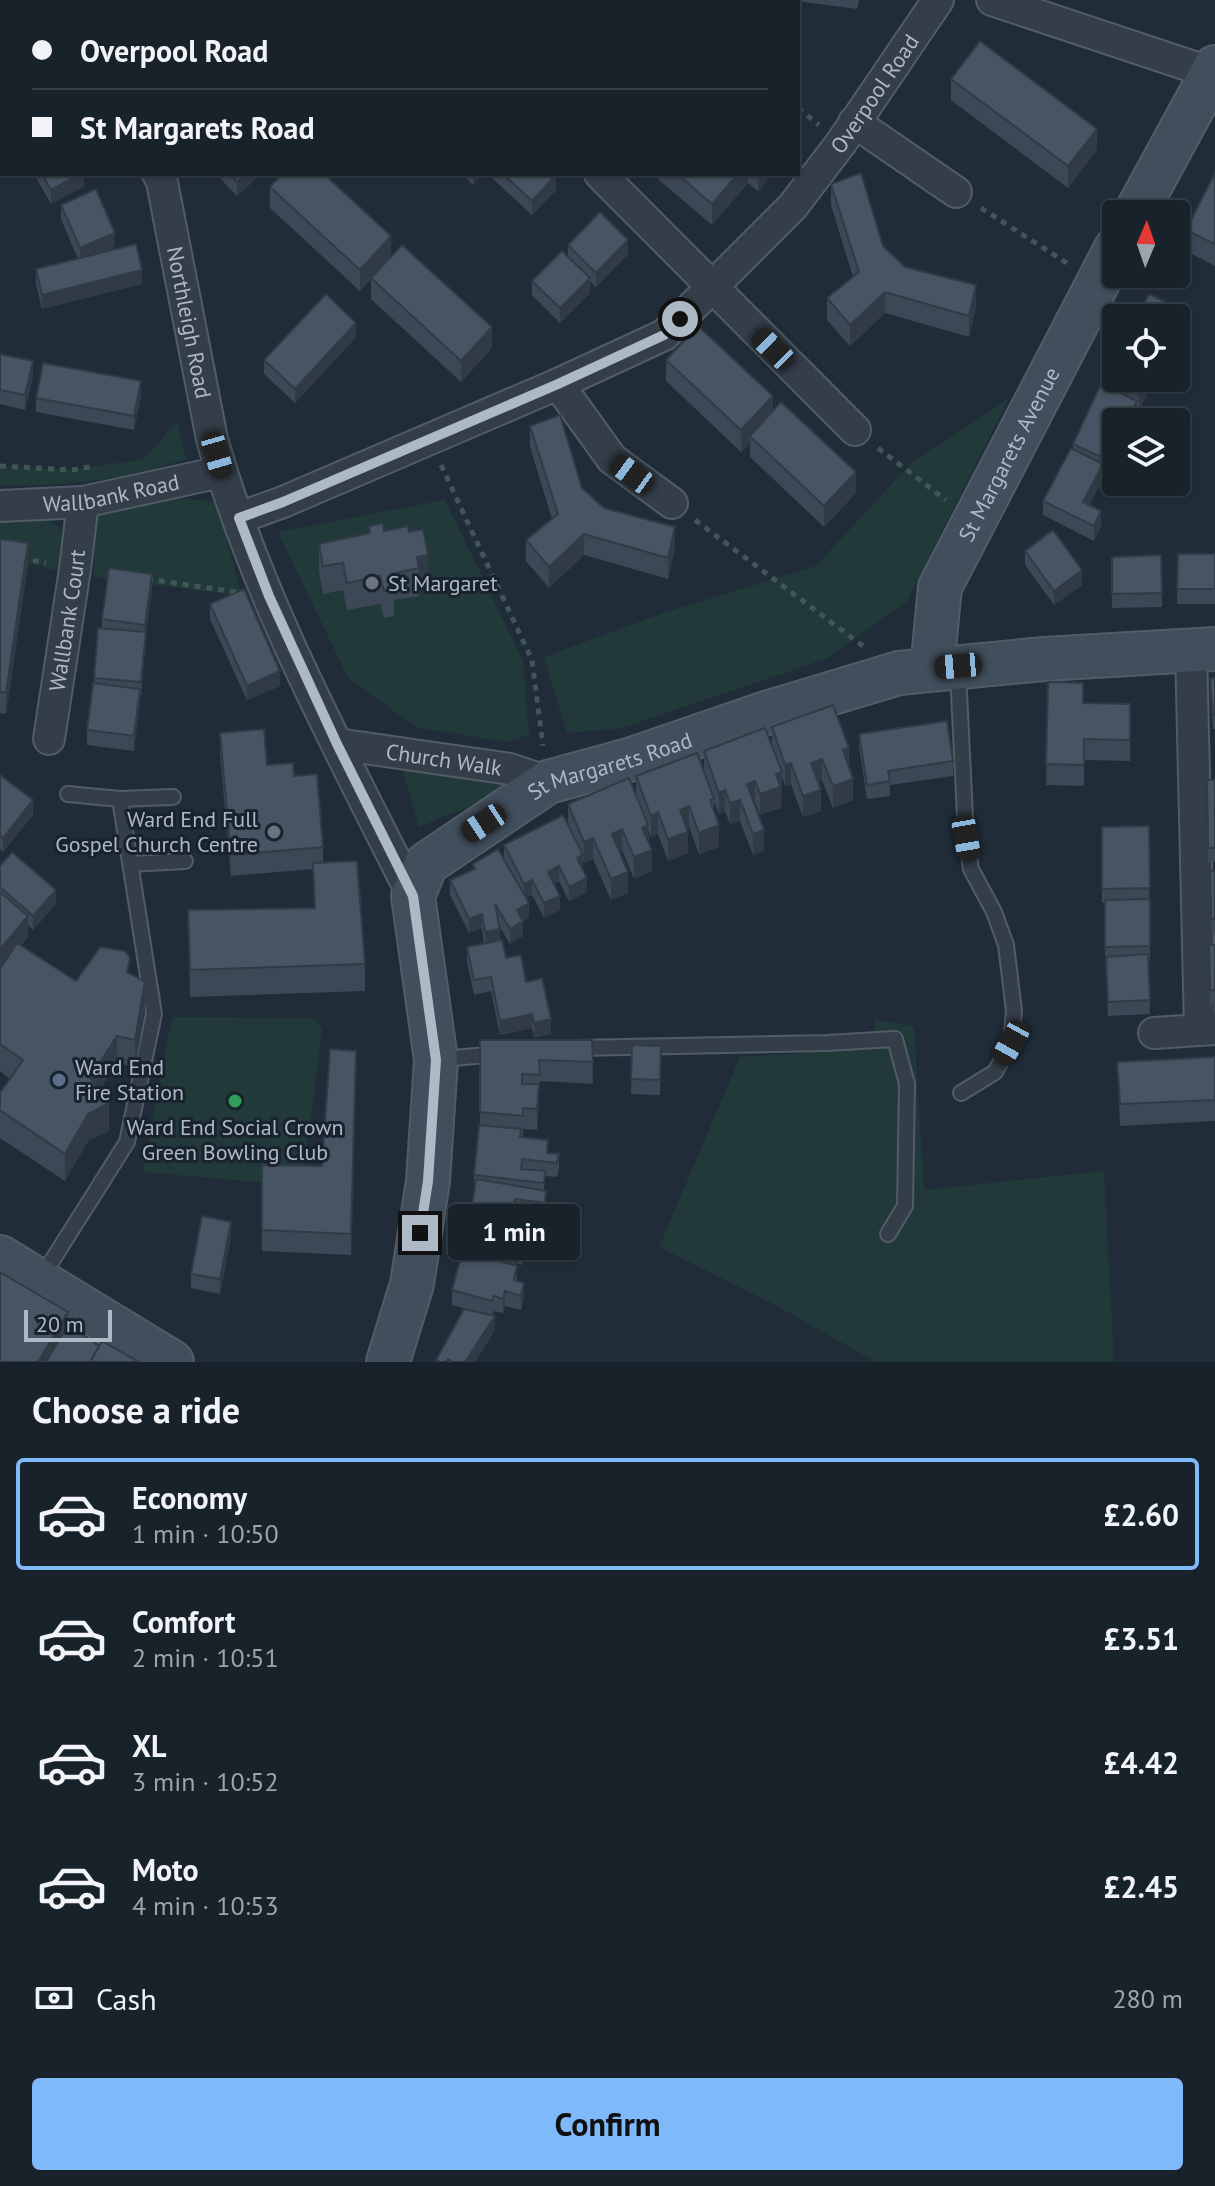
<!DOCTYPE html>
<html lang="en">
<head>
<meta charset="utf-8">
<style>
	body { margin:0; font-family:"PT Sans",sans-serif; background:#212a33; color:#f1f3f6; height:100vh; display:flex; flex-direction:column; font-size:30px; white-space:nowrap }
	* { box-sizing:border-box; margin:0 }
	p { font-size:26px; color:#9fa4a9 }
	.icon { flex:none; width:44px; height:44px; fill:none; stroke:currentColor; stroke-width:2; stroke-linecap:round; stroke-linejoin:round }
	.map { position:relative; height:1362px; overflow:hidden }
	.panel { display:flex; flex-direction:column; background:#18222b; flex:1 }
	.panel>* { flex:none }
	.top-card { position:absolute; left:0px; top:0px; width:800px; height:176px; box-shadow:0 2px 6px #0004,0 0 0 2px #363f47; display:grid; align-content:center; height:176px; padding:0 32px; background:#18222b }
	.needle { width:52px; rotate:2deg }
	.controls { position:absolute; left:1102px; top:200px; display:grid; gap:16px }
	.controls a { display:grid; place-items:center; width:88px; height:88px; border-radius:8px; background:#18222b; box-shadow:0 2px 6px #0004,0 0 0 2px #363f47; font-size:40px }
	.scale { position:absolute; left:24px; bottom:20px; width:88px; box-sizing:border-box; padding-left:8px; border:4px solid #aeb9c6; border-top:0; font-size:22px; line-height:28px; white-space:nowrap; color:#aeb9c6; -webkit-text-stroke:6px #19232e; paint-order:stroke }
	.end { position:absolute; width:36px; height:36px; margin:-18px; border:10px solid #aeb9c6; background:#111; box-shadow:0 0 0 4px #111 }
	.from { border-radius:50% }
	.bubble { position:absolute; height:56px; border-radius:8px; background:#18222b; box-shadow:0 2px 6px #0004,0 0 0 2px #363f47; font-size:26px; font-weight:600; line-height:56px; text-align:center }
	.car { position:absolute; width:24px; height:48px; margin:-24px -12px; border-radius:10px; box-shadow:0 0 6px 2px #0007; background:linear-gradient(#222 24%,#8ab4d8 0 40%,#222 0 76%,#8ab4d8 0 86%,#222 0) }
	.top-card b { display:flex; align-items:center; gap:28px; height:76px; font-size:30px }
	.top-card b+b { border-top:2px solid #363f47 }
	.top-card i { width:20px; height:20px; background:#f1f3f6 }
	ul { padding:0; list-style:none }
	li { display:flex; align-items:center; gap:24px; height:112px; margin:0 16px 12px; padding:0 16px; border:4px solid transparent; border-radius:8px }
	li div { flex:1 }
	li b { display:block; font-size:30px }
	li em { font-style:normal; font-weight:600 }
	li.selected { border-color:#7eb9fa }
	li>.icon { width:72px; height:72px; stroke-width:1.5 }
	h2 { padding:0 32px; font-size:36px; line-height:96px }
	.pay { display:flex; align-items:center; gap:20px; height:88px; padding:0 32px; font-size:30px }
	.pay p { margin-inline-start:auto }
	.action { display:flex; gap:16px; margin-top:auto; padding:16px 32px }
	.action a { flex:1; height:92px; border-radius:8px; background:#7eb9fa; color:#111; font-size:32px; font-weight:600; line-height:92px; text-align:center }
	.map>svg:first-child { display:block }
</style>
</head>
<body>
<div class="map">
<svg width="1215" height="1362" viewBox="0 0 1215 1362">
	<rect width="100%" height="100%" fill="#202d39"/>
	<!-- green -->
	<path fill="#22393a" d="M1009,398L907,601L828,658L622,728L567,733L544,657L666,612L816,566L911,463Z
		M177,421L186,459C126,480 64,487 0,485V466L72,470L144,459Z
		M170,497L217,502L242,596L94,577L93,538L99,510Z
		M445,500L523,661L529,735L507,742L416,727L348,678L278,532Z
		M0,517C49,521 71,511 63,572L0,556Z
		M402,768L509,781L508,791L419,827Z
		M172,1017L314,1018L322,1030L302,1186L143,1172Z
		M875,1020L914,1026L924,1190L1104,1171L1114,1362H876L779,1307L659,1247L740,1057L869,1049Z"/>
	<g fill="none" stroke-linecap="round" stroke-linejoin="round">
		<defs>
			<path id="lane" d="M352,2L354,0
				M958,671L966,838L971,869L994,912L1006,945L1014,1011L1011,1043L995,1072L961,1093
				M68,794L120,799
				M130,864L185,861
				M576,1048L827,1043L895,1039L907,1084L905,1206L888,1234
				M441,1059L499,1054
				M44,1278L50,1264L127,1142L154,1014L120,799L173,797"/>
			<g id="street">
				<path d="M447,0L449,2"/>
				<path d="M992,0L1212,73"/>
				<path d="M104,2L106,0"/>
				<path d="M0,11L2,12"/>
				<path d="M854,122L956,192"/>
				<path id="s1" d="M158,174L162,182L212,439C257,598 339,748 413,896"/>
				<path d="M600,174L855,430"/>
				<path d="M558,384L612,459L672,503"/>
				<path id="s2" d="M0,506L83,502L221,472"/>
				<path id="s3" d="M239,518L283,502L558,384L664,335L793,206L841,143L938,0"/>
				<path d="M1191,650L1200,1028"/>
				<path id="s4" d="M49,739L75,569L83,502"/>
				<path id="s5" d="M337,744L510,769L548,782"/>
				<path d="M1154,1033L1215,1029"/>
			</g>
			<g id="secondary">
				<path d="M1135,214L1215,67"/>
				<path id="s6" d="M932,669L940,587L1116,248"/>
				<path d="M0,1257L172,1362"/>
				<path id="s7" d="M388,1362L412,1284L428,1181L436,1060L413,896L426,864L548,782L629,760L766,713L899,673L1044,659L1215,649"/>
			</g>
		</defs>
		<!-- lane casing -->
		<use href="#lane" stroke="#515c67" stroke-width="18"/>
		<!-- street casing -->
		<use href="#street" stroke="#515c67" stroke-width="34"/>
		<!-- secondary casing -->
		<use href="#secondary" stroke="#515c67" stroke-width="46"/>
		<!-- path -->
		<path stroke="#405657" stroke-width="5" stroke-dasharray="6 6" stroke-linecap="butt" d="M665,0L667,2
			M798,108L819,125
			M981,208L1070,265
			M878,448L946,500
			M441,465L532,660L543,746
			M0,466L72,470L95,466
			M695,520L863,646
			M21,558L46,563
			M147,579L236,592"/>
		<!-- lane -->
		<use href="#lane" stroke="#343e49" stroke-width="14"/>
		<!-- street -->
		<use href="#street" stroke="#343e49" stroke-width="30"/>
		<!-- secondary -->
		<use href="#secondary" stroke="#414e5c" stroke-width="42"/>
	</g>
	<!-- wall -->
	<path fill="#3c4855" d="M716,0H765L763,2H716Z
		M788,0H859L857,9Z
		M951,79L1097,150L1068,188L951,100Z
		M2,83V146L0,144V84Z
		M1215,173V266L1186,251V230Z
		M34,174H84V186L51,204Z
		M216,174H261L237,196Z
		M462,174H483L473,185Z
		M492,174H554L556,190L532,215L492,178Z
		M652,174H772L758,191L748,183L712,225Z
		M831,184L883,246L905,267L976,307L969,337L885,313L850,346L827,320V298L853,277L831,205Z
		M270,187L391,256L492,348L461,382L371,299V279L360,291L270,208Z
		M61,205L115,247L103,252L142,284L42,309L36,284V269L78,259L61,219Z
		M568,245L628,254L596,287L590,281V293L560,323L532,295V281L568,256Z
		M356,337L295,403L264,374V360Z
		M0,354L33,376L25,410L0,404Z
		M666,360L773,411L856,493L824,527L750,457V443L741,452L666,381Z
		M1108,378H1156L1139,409L1137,408V415L1133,422H1116V479L1103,473V479L1089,505L1101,526L1094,541L1043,515V501L1073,449V444L1108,387Z
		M141,396L134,430L36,412V398Z
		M530,426L582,488L604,508L675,548L668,579L584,555L549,588L526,561V540L552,519L530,447Z
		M369,526L384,531L409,532L428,582L419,584V596L394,600V616L384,618L380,604L347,610L343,590L323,594L319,571V544L369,533Z
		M0,539L28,564L6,714L0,713Z
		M1025,551L1082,585L1054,605L1025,565Z
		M1178,554H1215V604H1177Z
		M1161,555L1162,607L1112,608V557Z
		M152,588L146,634L141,696H140L134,751L87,745V730L102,628V619Z
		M210,604L280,686L247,700L210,619Z
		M1215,678V729H1213L1210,693V679Z
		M1048,682L1083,703L1130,704V761L1084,760V786L1046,785Z
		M772,727L849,766L853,800L833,808L822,780L818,781L821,811L803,817L791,784L785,786L782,776L781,808L760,815L755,802H754L764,851L753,855L740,821L730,824L725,811L719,814L714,801V812L719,847L699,854L689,827L687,828L688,853L668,861L658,834L651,837L648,830L652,871L634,879L622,850L620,851L628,893L611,900L593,859L584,863L583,860V869L587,892L569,901L559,881L554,883L560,910L544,918L532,895L526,897L529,917L523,921V936L510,944L499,926L500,940L506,958L526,982L551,1034L534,1038L532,1028L500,1035L491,991L474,995L467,962V947L484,944L482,928L469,933L450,895V880L473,870V864L504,859V845L568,825V804L636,795V776L704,771V751L772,745Z
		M220,733L267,765L294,776L323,847V863L365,964V991L190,997L188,910L314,908L313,869L231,876L220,754Z
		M859,734L953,761V776L890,785V796L867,799L859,748Z
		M0,775L33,815L3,852L0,849Z
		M1207,780H1215V862L1208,863Z
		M1149,826L1150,961H1148L1150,1014L1108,1016L1105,962V903H1102V827Z
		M0,866L56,904L33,930L28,925V937L21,946L76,981L130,974L145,1010L135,1067L117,1063L99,1091L109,1131L88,1141L65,1181L0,1138V1093L10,1079L0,1071Z
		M1210,871H1215V933H1211Z
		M1209,945H1215V1004L1210,1005Z
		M480,1040H592L593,1084L540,1081L537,1130L523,1129V1137L548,1153L559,1154V1169L557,1177L545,1176L544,1190L546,1205L545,1214L551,1229L549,1244L536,1241L535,1248L525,1246V1256L522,1265L516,1263V1265L517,1281L524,1297L521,1310L505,1306L503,1313L494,1311L492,1316L495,1330L475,1362H436V1360L491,1315L452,1305V1290L469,1227L474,1190V1175L480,1125Z
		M632,1045L661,1046L660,1095L631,1094Z
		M1215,1057V1121L1120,1126L1117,1062Z
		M356,1072L351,1255L262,1251V1165L322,1166Z
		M231,1236L220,1294L191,1288V1274Z"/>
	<!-- shaded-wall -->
	<path fill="#313b45" d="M750,0H765L763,2H749Z
		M1097,129V150L1068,188V166Z
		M80,174H84V186L51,204V190Z
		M246,174H261L237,196V182Z
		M473,174H483L473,185Z
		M738,174H748V183L712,225V204Z
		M758,174H772L758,191Z
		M556,175V190L532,215V201Z
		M115,233V247L80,262V248Z
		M391,236V257L360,291V270Z
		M628,240V254L596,287V273Z
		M142,270V284L42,309V295Z
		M590,278V293L560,323V308Z
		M976,285V307L969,337V316Z
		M885,292V313L850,346V325Z
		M1183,311V326L1176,340V326Z
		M356,323V337L295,403V389Z
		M492,327V348L461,382V361Z
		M33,361V376L25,410V395Z
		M1148,378H1156L1139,409V395Z
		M141,381V396L134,430V416Z
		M773,396V417L750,436V443L741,452V430Z
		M1137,401V415L1133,422H1126Z
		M1103,464V479L1083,517V502Z
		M856,472V493L824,527V506Z
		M1101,511V526L1094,541V526Z
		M675,527V548L668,579V558Z
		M584,534V555L549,588V567Z
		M28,543V564L6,714V693Z
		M428,555V582L419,584V568L417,557Z
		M1082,570V585L1054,605V591Z
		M152,574V588L146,634L141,696L145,625Z
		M280,671V686L247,700V686Z
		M140,689V703L134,751V736Z
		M849,748V769L843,750Z
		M822,759V780L811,784V763Z
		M791,763V784L785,786V765Z
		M782,772L781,808L760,815V794L776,774Z
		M853,779V800L833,808V786Z
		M755,781V802L747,805V784Z
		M725,790V811L719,814V793Z
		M821,790V811L803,817V796Z
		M33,800V815L3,852V838Z
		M740,800V821L730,824V803Z
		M689,806V827L680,831V810Z
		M658,812V834L651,837V816Z
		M648,825V846L642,828Z
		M719,825V847L699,854V833Z
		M622,829V850L612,855V834Z
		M764,830V851L753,855V834Z
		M688,832V853L668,861V839Z
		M593,838V859L584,863V842Z
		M652,850V871L634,879V857Z
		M583,855V869L577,858Z
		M559,866V881L548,886V872Z
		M628,872V893L611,900V879Z
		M587,878V892L569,901V887Z
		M532,880V895L524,898V884Z
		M56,890V904L33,930V916Z
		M560,896V910L544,918V903Z
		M529,903V917L517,924V910Z
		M482,914V928L469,933V919Z
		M28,916V937L0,971V949Z
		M523,921V936L510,944V929Z
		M500,929V943L485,947V932Z
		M145,982V1010L135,1067V1040Z
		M532,1014V1028L500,1035V1021Z
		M551,1019V1034L534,1038V1023Z
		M117,1036V1063L90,1105V1078Z
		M539,1084V1105L537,1130V1109Z
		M109,1103V1131L88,1141L65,1181V1154L88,1114Z
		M551,1215V1229L549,1244V1229Z
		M231,1222V1236L220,1294V1279Z
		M525,1241V1256L522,1265V1250Z
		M516,1249V1263L514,1273V1259Z
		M524,1283V1297L521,1310V1296Z
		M505,1291V1306L503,1313V1299Z
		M68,1312V1339L54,1362H38Z
		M495,1316V1330L475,1362H465Z"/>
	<!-- building -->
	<path fill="#465463" stroke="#313b45" stroke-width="2" d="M225,0H272L274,1L224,2Z
		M526,0H568L571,2H525Z
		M727,0H750L749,2H730Z
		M980,41L1097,129L1068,166L951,79Z
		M2,83V132L0,129V84Z
		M861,173L883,246L905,267L976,285L969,316L885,292L850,325L827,298L859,272L831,184Z
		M1215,173V244L1186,230Z
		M42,174H80L51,190Z
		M230,174H246L237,182Z
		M282,174H324L391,236L360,270L270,187Z
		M503,174H554L556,175L532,201Z
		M677,174H738L712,204Z
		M96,189L115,233L80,248L61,205Z
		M600,212L628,240L596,273L568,245Z
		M136,244L142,270L42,295L36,269Z
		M402,245L492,327L461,361L371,278Z
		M562,251L590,278L560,308L532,281Z
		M326,294L356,323L295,389L264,360Z
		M1149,294L1183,311L1176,326V318H1137Z
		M698,326L773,396L741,430L666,360Z
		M0,354L33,361L25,395L0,390Z
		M1116,362V378H1148L1139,395L1108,378Z
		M43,363L141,381L134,416L36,398Z
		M1101,384L1137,401L1126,422H1116V464L1073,444Z
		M781,402L856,472L824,506L750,436Z
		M560,415L582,488L604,508L675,527L668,558L584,534L549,567L526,540L558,514L530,426Z
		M1071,448L1103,464L1083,502L1101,511L1094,526L1043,501Z
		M383,523L384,531L408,526L409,532L423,529L428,555L417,557L419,568L391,574L394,589L384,591L380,576L347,583L343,563L323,566L319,544L370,533L369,526Z
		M1053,530L1082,570L1054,591L1025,551Z
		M0,539L28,543L6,693L0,692Z
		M1178,554H1215V589H1177Z
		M1161,555L1162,593L1112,594V557Z
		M109,568L152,574L145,625L102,619Z
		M244,589L280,671L247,686L210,604Z
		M98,628L146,632L141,682L94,678Z
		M1215,678V715H1213L1210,679Z
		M1048,682L1083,683V703L1130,704V740L1084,739V765L1046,764Z
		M93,683L140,689L134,736L87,730Z
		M833,705L849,748L843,750L853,779L833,786L822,759L811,763L821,790L803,796L791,763L785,765L772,727Z
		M947,721L953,761L888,771L890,781L867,785L859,734Z
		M765,728L782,772L776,774L781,787L760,794L755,781L747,784L764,830L753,834L740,800L730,803L725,790L719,793L704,751Z
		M264,729L267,765L293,763L294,776L317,774L323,847L231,855L220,733Z
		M697,753L714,799L710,800L719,825L699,833L689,806L680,810L688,832L668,839L658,812L651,816L636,776Z
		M0,775L33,800L3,838L0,835Z
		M629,778L648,825L642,828L652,850L634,857L622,829L612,834L628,872L611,879L593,838L584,842L568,804Z
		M1207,780H1215V848H1208Z
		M563,815L583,855L577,858L587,878L569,887L559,866L548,872L560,896L544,903L532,880L524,884L504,845Z
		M1149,826L1150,888L1102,889V827Z
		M498,849L529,903L517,910L523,921L510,929L495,904L500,929L485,932L482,914L469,919L450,880L475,869L473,864Z
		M12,852L56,890L33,916L0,887V866Z
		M357,861L365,964L190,970L188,910L315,908L313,863Z
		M1210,871H1215V919H1211Z
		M0,892L28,916L0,949Z
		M1150,899V946L1105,947V900Z
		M502,940L506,958L521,955L526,982L542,978L551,1019L534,1023L532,1014L500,1021L491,977L474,980L467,947Z
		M17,943L76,981L100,947L125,951L130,958L127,972L145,982L135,1040L117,1036L90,1078L109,1103L88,1114L65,1154L0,1110V1093L23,1060L0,1044V969Z
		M1209,945H1215V990H1210Z
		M1148,954L1150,1000L1108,1002L1106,957Z
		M480,1040H592L593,1062L539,1060L540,1075L522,1074V1084H539L537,1109L523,1108V1116L480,1112Z
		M632,1045L661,1046L660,1080L631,1079Z
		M330,1049L356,1051L351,1234L262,1230V1165L322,1166Z
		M1215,1057V1100L1120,1104L1117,1062Z
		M479,1125L521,1129L520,1137L548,1140L547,1153L559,1154L557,1163L522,1159L521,1169L545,1171L544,1183L474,1175Z
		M476,1179L546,1191L545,1203L515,1199L513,1208L551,1215L549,1229L536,1227L535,1234L507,1229L506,1237L525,1241L522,1250L516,1249L514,1259L505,1256L503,1262L517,1266L514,1280L524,1283L521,1296L505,1291L503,1299L494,1296L492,1301L452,1290L469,1227Z
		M202,1216L231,1222L220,1279L191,1274Z
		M0,1272L68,1312L38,1362H0Z
		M464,1309L495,1316L465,1362H453L448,1359L446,1362H440L436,1360Z
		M68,1325L99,1346L90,1362H46Z
		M102,1341L139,1362H90Z"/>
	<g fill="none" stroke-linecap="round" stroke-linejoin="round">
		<!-- route -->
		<path stroke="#aeb9c6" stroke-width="10" d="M420,1233L428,1181L436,1060L413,896L337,744L269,596L239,518L283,502L558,384L664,335L680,319"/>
	</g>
	<!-- markers -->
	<g fill="#6b7280" stroke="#19232e" stroke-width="3">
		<circle cx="372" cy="583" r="8"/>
		<circle cx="274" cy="832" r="8"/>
	</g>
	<circle fill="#5c6f8a" stroke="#19232e" stroke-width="3" cx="59" cy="1080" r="8"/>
	<circle fill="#2e9e5b" stroke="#19232e" stroke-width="3" cx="235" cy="1101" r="8"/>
	<g text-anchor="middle" stroke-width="6" stroke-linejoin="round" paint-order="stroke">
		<!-- street labels -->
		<g font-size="22" fill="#aeb9c6" stroke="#19232e">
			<text dy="8" stroke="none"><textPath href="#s3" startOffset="784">Overpool Road</textPath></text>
			<text dy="8" stroke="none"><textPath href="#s1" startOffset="152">Northleigh Road</textPath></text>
			<text dy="8" stroke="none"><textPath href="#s6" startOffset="232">St Margarets Avenue</textPath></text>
			<text dy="8" stroke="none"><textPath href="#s2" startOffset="112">Wallbank Road</textPath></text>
			<text dy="8" stroke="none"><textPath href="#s4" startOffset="120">Wallbank Court</textPath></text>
			<text dy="8" stroke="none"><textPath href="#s5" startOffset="108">Church Walk</textPath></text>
			<text dy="8" stroke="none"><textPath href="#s7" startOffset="718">St Margarets Road</textPath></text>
		</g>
		<!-- poi labels -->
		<g font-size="22" fill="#aeb9c6" stroke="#19232e" text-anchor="start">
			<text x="388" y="591">St Margaret</text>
			<text x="258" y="827" text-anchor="end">Ward End Full<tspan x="258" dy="25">Gospel Church Centre</tspan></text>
			<text x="75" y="1075">Ward End<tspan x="75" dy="25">Fire Station</tspan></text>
			<text x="235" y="1135" text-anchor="middle">Ward End Social Crown<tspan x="235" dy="25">Green Bowling Club</tspan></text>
		</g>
	</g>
</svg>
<div class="controls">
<a><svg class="needle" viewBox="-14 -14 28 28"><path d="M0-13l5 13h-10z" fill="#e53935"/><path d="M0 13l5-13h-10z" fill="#9fa4a9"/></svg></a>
<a><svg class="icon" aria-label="locate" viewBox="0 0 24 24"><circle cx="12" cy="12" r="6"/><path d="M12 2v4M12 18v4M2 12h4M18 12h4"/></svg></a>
<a><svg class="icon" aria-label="layers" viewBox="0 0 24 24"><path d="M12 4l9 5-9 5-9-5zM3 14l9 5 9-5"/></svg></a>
</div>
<div class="scale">20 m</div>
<i class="end from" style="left:680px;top:319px"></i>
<i class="end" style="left:420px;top:1233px"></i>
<div class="bubble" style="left:448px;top:1204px;width:132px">1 min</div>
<i class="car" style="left:773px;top:349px;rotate:314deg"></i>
<i class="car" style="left:217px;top:455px;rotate:164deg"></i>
<i class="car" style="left:632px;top:474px;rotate:306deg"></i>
<i class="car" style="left:958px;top:666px;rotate:265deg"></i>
<i class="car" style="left:484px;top:823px;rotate:237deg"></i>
<i class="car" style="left:966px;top:838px;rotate:170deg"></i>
<i class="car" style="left:1011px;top:1043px;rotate:209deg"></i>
<div class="top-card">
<b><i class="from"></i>Overpool Road</b>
<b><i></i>St Margarets Road</b>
</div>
</div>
<section class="panel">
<h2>Choose a ride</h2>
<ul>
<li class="selected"><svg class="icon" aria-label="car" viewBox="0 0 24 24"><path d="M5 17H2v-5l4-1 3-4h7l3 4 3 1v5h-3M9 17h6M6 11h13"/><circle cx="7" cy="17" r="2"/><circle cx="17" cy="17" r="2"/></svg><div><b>Economy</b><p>1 min · 10:50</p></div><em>£2.60</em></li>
<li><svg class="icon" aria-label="car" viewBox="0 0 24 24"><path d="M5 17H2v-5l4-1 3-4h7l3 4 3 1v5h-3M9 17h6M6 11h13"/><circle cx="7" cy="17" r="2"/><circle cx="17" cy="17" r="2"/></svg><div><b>Comfort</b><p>2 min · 10:51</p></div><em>£3.51</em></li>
<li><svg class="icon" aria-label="car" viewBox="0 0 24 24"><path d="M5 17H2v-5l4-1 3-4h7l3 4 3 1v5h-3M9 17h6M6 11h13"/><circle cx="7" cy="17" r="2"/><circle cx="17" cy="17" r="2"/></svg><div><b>XL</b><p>3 min · 10:52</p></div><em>£4.42</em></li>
<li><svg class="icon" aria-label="car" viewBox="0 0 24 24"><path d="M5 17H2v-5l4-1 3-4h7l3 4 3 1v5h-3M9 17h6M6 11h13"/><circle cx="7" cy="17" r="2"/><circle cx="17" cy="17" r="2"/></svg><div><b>Moto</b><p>4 min · 10:53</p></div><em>£2.45</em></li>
</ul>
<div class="pay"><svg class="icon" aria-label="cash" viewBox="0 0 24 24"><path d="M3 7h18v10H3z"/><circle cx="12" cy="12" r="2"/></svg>Cash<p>280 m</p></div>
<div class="action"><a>Confirm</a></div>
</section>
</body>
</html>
